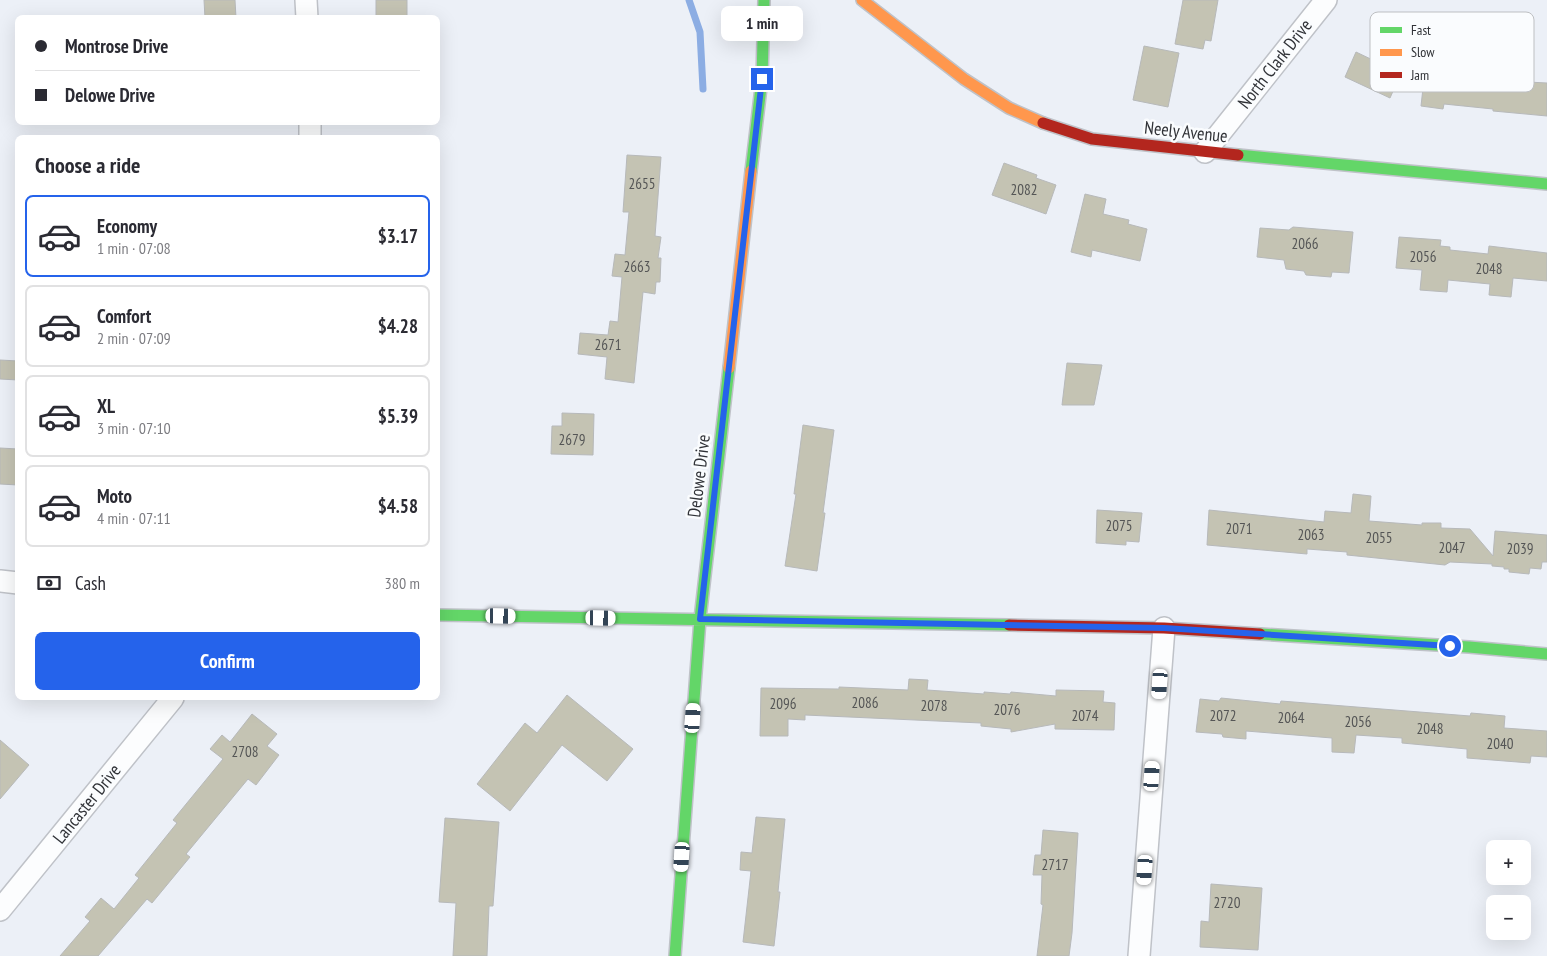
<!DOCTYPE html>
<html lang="en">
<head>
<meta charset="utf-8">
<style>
	body { margin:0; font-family:"PT Sans Narrow",sans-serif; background:#f2f2f3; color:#2b2b33; height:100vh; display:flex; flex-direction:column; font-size:19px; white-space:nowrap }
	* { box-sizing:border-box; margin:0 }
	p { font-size:16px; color:#7c7c81 }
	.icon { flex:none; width:28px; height:28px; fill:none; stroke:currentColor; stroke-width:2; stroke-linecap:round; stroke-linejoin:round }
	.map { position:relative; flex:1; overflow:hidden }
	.drawer { position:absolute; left:15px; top:135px; width:425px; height:565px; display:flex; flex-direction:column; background:#fff; border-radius:8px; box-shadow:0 5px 20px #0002 }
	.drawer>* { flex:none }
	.guide { position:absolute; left:15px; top:15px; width:425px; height:110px; border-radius:8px; box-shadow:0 5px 20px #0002; display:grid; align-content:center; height:110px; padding:0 20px; background:#fff }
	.buttons { position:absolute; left:1486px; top:840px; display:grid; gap:10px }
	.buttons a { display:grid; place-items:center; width:45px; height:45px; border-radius:8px; background:#fff; box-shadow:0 5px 20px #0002; font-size:25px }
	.end { position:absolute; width:22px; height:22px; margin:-11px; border:6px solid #2563eb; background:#fff; box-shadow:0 0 0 2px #fff }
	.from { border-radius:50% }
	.bubble { position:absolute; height:35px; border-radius:8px; background:#fff; box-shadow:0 5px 20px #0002; font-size:16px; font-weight:700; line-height:35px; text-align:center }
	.car { position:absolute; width:15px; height:30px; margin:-15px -8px; border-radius:6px; box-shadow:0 0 4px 1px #0007; background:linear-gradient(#fff 24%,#345 0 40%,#fff 0 76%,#345 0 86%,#fff 0) }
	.guide b { display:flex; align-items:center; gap:18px; height:48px; font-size:19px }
	.guide b+b { border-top:1px solid #e1e1e2 }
	.guide i { width:12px; height:12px; background:#2b2b33 }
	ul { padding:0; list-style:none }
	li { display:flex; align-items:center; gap:15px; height:82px; margin:0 10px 8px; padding:0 10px; border:2px solid #e1e1e2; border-radius:8px }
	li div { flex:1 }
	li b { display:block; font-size:19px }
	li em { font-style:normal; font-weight:700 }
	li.on { border-color:#2563eb }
	li>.icon { width:45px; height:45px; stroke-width:1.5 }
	h2 { padding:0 20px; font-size:22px; line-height:60px }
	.pay { display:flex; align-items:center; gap:12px; height:55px; padding:0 20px; font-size:19px }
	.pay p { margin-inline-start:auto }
	.primary-button { display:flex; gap:10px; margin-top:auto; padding:10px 20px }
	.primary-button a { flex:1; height:58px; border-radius:8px; background:#2563eb; color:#fff; font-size:20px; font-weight:700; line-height:58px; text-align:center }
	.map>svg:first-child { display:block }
</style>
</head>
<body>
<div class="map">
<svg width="1547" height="956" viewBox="0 0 1547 956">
	<rect width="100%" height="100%" fill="#ecf0f7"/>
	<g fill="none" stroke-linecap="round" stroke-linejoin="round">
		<!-- stream -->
		<path stroke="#8cade3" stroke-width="7" d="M689,0L700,32L703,89"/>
	</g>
	<!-- building -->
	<path fill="#c4c3b3" stroke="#b7b9ba" d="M204,0H235L236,18H205Z
		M376,0H407V18H376Z
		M1183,0H1218L1211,41L1205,40L1203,49L1175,44Z
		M1390,30L1414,39L1408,57L1390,98L1345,77L1356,52L1379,63Z
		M1144,46L1179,53L1168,107L1133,100Z
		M1425,70L1485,76V82L1527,85L1528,82L1547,83V116L1493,111V109L1444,104L1443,109L1421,106Z
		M627,155L661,157L655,236L661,237L658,258H661L660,282H656L655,294L643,292L634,383L605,379L607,357L578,354L580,333L608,335L610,321L618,322L622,277L612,276L615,254L625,255L629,212H623Z
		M1004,163L1037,175L1036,178L1056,185L1046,214L992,195Z
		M1085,194L1106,199L1103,214L1129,220L1128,224L1147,229L1140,261L1092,250L1091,257L1071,252Z
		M1293,227L1353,232L1349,273L1332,272L1331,277L1306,275L1304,271L1286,269L1284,260L1257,257L1260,228L1289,230Z
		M1399,237L1441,240L1440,246L1450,247V250L1488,254L1489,246L1547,253V281L1513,278L1511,297L1489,295L1490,284L1448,280L1447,292L1420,290L1422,270L1396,268Z
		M0,360L18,361V380L0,379Z
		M1067,363L1102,365L1094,405H1062Z
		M562,413L594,414L593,455L551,454L552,426H562Z
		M803,425L834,430L823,513H825L817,571L785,566L796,494H794Z
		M0,448L18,449V485L0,484Z
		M1353,494L1371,496L1369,521L1422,525V523H1441V528L1470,529L1493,556L1495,531L1547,535V562H1542L1541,569L1530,568L1529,574L1509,572V569H1504V567L1492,566V564L1450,562L1445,565L1347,555V552L1307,549V554L1207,545L1209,510L1324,522L1325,511L1351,513Z
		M1097,510L1142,513L1139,542L1126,541V545L1096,543Z
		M909,679L928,680L927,690L984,694V692L1010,694L1011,692L1056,696V690L1104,691L1103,702L1115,703L1114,730L1055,729V724L1011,732V729L981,726V723L805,715V720L788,719V736H760L761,688L839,689V687L908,690Z
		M567,695L633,749L607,781L562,745L510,811L477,784L525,723L537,733Z
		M1221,698L1280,704L1281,701L1470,716L1471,713L1505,716L1504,728L1547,731V757L1531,756L1530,763L1467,758V749L1402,743V738L1356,735L1354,753L1332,752V738L1246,731V739L1223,737L1222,734L1196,732L1200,699L1219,701Z
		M252,714L277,734L267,746L279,755L256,785L248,779L186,854L190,857L152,903L147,899L98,956H60L90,921L85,917L101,898L114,909L139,878L135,875L177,823L173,820L223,759L210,749L222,735L230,742Z
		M0,740L29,765L0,799Z
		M756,817L785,819L778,892H780L774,946L743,942L751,871L740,870L741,852L752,853Z
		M445,818L499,822L493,906H489L487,956H453L456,903L439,902Z
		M1043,830L1078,833L1072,933L1069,956H1037L1043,905L1041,904L1042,875H1033L1035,855H1041Z
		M1211,884L1262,888L1258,950L1200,947L1201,921L1209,922Z"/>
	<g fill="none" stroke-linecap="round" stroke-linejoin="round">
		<defs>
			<path id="street" d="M306,0L307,18
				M310,122V138
				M1205,152L1326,0
				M0,581L18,583
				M0,910L173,698
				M1139,956L1164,628"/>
			<path id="fast" d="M1238,155L1547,184
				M751,171L762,79L764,0
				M438,615L1009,625
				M1260,634L1469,647L1547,654
				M675,956L700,619L729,368"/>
			<path id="slow" d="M862,0L964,79L1009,108L1043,123
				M729,368L751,171"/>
			<path id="jam" d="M1043,123L1092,139L1238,155
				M1009,625L1164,628L1260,634"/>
		</defs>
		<!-- street casing -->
		<use href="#street" stroke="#bfc2c8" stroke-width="24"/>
		<!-- fast casing -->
		<use href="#fast" stroke="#bfc2c8" stroke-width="14"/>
		<!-- slow casing -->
		<use href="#slow" stroke="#bfc2c8" stroke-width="14"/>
		<!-- jam casing -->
		<use href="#jam" stroke="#bfc2c8" stroke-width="14"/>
		<!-- street -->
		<use href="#street" stroke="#fcfdfe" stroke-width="21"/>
		<!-- fast -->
		<use href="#fast" stroke="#63d668" stroke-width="11"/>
		<!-- slow -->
		<use href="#slow" stroke="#ff974d" stroke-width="11"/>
		<!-- jam -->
		<use href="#jam" stroke="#b3261e" stroke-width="11"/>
	</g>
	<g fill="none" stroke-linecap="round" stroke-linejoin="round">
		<!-- route -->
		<path stroke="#2563eb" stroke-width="6" d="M762,79L700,619L1164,628L1450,646"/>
	</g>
	<g text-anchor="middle" stroke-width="5" stroke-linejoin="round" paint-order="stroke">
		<!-- number labels -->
		<g font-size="15" fill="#555656">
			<text x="642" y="189">2655</text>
			<text x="1024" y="195">2082</text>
			<text x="1305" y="249">2066</text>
			<text x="1423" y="262">2056</text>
			<text x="637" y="272">2663</text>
			<text x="1489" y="274">2048</text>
			<text x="608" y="350">2671</text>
			<text x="572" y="445">2679</text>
			<text x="1119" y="531">2075</text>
			<text x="1239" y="534">2071</text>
			<text x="1311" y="540">2063</text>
			<text x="1379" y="543">2055</text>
			<text x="1452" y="553">2047</text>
			<text x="1520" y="554">2039</text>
			<text x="865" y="708">2086</text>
			<text x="783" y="709">2096</text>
			<text x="934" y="711">2078</text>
			<text x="1007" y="715">2076</text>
			<text x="1085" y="721">2074</text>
			<text x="1223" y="721">2072</text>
			<text x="1291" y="723">2064</text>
			<text x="1358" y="727">2056</text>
			<text x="1430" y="734">2048</text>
			<text x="1500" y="749">2040</text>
			<text x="245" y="757">2708</text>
			<text x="1055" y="870">2717</text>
			<text x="1227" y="908">2720</text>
		</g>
		<!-- street labels -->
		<g font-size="18" fill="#303237" stroke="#fafcfe">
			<text transform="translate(1275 64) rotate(-52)" y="6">North Clark Drive</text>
			<text transform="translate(1186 132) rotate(6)" y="6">Neely Avenue</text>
			<text transform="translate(699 476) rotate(-83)" y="6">Delowe Drive</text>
			<text transform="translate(87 804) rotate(-51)" y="6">Lancaster Drive</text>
		</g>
	</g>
	<!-- legend -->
	<rect x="1370" y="12" width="164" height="80" rx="8" fill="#fafcfe" stroke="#bdbfc2" stroke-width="1"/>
	<rect x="1380" y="27" width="22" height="6" fill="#63d668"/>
	<rect x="1380" y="49" width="22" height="7" fill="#ff974d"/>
	<rect x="1380" y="72" width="22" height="6" fill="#b3261e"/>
	<g font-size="14" fill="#303237">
		<text x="1411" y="35">Fast</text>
		<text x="1411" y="57">Slow</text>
		<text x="1411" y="80">Jam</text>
	</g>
</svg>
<div class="buttons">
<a>+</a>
<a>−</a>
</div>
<i class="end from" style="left:1450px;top:646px"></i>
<i class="end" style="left:762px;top:79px"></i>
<div class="bubble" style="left:721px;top:6px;width:82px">1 min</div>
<i class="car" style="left:501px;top:616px;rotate:91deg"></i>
<i class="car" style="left:601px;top:618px;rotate:91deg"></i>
<i class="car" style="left:1160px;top:684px;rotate:184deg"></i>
<i class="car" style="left:693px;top:718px;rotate:4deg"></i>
<i class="car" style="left:1152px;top:776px;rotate:4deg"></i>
<i class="car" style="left:682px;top:857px;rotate:184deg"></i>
<i class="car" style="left:1145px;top:870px;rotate:184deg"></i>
<div class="guide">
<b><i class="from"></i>Montrose Drive</b>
<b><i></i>Delowe Drive</b>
</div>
<section class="drawer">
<h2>Choose a ride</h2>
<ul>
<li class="on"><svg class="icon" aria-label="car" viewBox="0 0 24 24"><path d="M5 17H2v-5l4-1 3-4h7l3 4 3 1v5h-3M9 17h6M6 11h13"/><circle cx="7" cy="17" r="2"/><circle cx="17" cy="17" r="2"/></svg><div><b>Economy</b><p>1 min · 07:08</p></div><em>$3.17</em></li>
<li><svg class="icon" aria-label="car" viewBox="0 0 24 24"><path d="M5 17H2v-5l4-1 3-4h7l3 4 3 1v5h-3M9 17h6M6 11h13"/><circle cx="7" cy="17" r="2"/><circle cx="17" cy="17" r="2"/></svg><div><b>Comfort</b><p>2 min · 07:09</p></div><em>$4.28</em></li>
<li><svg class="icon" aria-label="car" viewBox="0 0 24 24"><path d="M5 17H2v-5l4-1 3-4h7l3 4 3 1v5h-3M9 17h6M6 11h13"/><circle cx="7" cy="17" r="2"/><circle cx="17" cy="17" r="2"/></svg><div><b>XL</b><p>3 min · 07:10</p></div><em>$5.39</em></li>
<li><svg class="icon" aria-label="car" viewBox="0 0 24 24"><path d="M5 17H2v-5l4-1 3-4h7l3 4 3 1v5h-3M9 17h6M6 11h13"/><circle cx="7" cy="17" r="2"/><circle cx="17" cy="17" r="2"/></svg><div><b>Moto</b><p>4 min · 07:11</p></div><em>$4.58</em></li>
</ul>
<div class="pay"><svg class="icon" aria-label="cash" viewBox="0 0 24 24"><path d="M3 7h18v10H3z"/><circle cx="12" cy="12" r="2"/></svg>Cash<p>380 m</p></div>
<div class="primary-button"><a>Confirm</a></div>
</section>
</div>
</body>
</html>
